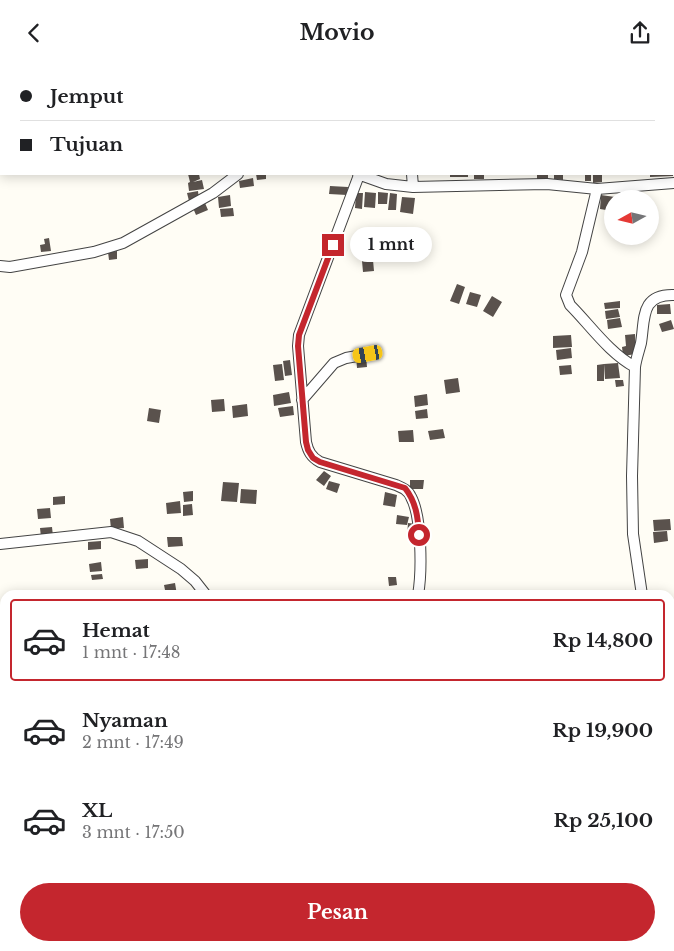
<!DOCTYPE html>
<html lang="id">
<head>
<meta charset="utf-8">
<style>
	body { margin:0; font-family:"Libre Baskerville",serif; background:#f6f6f6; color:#202124; height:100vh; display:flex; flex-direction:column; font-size:19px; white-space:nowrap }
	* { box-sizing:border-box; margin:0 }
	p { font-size:16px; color:#757577 }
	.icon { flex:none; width:28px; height:28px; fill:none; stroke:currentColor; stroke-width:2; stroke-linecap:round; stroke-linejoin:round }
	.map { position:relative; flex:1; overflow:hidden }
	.details { position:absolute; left:0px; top:525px; width:675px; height:361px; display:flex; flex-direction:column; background:#fff; border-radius:15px 15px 0 0; box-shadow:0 2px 12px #0003 }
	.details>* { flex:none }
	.hud { position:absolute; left:0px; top:0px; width:675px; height:110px; box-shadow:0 2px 12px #0003; display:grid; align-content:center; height:110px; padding:0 20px; background:#fff }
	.needle { width:32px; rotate:262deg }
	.controls { position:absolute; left:604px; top:125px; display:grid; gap:10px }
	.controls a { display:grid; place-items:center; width:55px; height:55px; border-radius:50%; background:#fff; box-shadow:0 2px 12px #0003; font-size:25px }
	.end { position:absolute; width:22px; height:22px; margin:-11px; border:6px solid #c4262e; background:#fff; box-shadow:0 0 0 2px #fff }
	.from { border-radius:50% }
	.bubble { position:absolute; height:35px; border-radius:18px; background:#fff; box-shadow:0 2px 12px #0003; font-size:16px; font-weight:700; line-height:35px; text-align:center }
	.car { position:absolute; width:15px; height:30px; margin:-15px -8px; border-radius:6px; box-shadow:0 0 4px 1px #0007; background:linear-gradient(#f5c518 24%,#345 0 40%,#f5c518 0 76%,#345 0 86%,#f5c518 0) }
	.hud b { display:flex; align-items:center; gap:18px; height:48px; font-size:19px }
	.hud b+b { border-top:1px solid #e0e0e0 }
	.hud i { width:12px; height:12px; background:#202124 }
	ul { padding:9px 0 0; list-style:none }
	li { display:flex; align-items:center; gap:15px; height:82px; margin:0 10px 8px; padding:0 10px; border:2px solid transparent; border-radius:5px }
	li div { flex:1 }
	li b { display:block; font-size:19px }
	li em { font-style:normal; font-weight:700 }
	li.active { border-color:#c4262e }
	li>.icon { width:45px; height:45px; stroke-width:1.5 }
	.cta { display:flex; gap:10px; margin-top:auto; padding:10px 20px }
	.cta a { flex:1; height:58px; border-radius:30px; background:#c4262e; color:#fff; font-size:20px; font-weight:700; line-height:58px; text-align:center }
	header { display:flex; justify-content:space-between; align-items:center; height:65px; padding:0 20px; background:#fff; font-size:22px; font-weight:700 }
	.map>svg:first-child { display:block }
</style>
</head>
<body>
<header><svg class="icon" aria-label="back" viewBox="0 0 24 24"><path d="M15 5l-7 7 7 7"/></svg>Movio<svg class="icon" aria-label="share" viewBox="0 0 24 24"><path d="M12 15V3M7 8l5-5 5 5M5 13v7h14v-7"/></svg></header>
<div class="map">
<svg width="674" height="886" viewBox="0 0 674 886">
	<rect width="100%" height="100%" fill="#fffdf5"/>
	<!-- building -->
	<path fill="#5a524d" d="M188,109H199L200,114L193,117L202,115L204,124L189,126L188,118L190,117Z
		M256,109H266V114L257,115Z
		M450,109H468V112H450Z
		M474,109H484V114H474Z
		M537,109H548V114H537Z
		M554,109H563V115L554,114Z
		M585,109H591V116H585Z
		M593,109H602V117L593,118Z
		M650,109H673V111L650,112Z
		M253,113L254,121L240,123L239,116Z
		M330,121L348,122L347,130L329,129Z
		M198,126L199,134L189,136L187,128Z
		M365,127L376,128L375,143L364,142Z
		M378,127L388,128L387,139H378Z
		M356,128H363L362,144L355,143Z
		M390,128L397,129L396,145H388Z
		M230,130L231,141L219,143L218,132Z
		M601,130L622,133V134H612V146L600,144Z
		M402,132L415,133L413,149L400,147Z
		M205,138L208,145L196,150L193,143Z
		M233,143L234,151L221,152L220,144Z
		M49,173L51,186L41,187L40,180L45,179L44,174Z
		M117,186V194L109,195L108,187Z
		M373,195L374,206L363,207L362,196Z
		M457,219L465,222L459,239L450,236Z
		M470,227L481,230L477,242L466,239Z
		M492,231L502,237L493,252L483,246Z
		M620,236V243L605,244L604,238Z
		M670,239L671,249H657V240Z
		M618,244L620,252L606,254L605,246Z
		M620,253L622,262L608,264L607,255Z
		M671,255L674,264L662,267L659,259Z
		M635,269L636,289L623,291L622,282L626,281L625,270Z
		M571,270L572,282L553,283V271Z
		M571,283L572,293L557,295L556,285Z
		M356,291H366L367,302L357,303Z
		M290,295L292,310L285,311L283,296Z
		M618,298L620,313L605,314L604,299Z
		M282,299L284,315L275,316L273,300Z
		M604,299V316H597V300Z
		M571,300L572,309L560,310L559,301Z
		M458,313L460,327L446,329L444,315Z
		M615,315H623L624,321L616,322Z
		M289,327L291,338L274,341L273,330Z
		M427,329L428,340L415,342L414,331Z
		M224,334L225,346L212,347L211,335Z
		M247,339L248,351L233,353L232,341Z
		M293,341L294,350L280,352L278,343Z
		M149,343L161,345L159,358L147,356Z
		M427,344L428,353L416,354L415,346Z
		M443,364L445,373L430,375L428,366Z
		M413,365L414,377H399L398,366Z
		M324,406L331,411L324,421L316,415Z
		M410,415H424L423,424H410Z
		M329,416L340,419L337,428L326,424Z
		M223,417L239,418L237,437L221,436Z
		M241,424L257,425L256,439L240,438Z
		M193,426V436L184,437L183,427Z
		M385,427L397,430L395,442L383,440Z
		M65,431V439L53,440V432Z
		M180,436L181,448L167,449L166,438Z
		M192,439L193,450L183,451V440Z
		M50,443L51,453L38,454L37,444Z
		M397,450L409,452L407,460L396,459Z
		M123,452L124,463L111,464L110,454Z
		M670,454L671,465L654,466L653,455Z
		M408,458L417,459L416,471H407Z
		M52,462L53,471L41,472L40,463Z
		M667,466L668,476L654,478L653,467Z
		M167,472H182L183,481L168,482Z
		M101,476V484L88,485V477Z
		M148,494V503L136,504L135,495Z
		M101,497L102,506L90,507L89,499Z
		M102,509L103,514L92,515L91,510Z
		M388,512H396L397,520L389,521Z
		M175,518L177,530H166L164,520Z
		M249,525L250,530H234V527Z
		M670,640L674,641V652L670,651Z
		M670,793H674V808H670Z"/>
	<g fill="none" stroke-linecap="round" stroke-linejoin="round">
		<defs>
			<path id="minor" d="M261,0L262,1
				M388,0L389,1
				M358,109L386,119L413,122L547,119L597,124L674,118
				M412,109L413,122
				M359,110L299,270L298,281L306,377C308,386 311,392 320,397L396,420C403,423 408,425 411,432C422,452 422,507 418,530
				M597,124L582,187L566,230L570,240C590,260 609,288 635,302L632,411L633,469L642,530
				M0,201L10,202L94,187L123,178L213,128L238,109
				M635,302C636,294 639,286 641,278C645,254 640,229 674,230
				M302,335L334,298L346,293L368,289
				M0,479L111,467L138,476L181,504L195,516L206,530
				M670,590H674
				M670,629L674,634"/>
		</defs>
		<!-- minor casing -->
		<use href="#minor" stroke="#444" stroke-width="12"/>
		<!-- minor -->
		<use href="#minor" stroke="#fff" stroke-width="10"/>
	</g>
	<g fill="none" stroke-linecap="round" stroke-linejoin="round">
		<!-- route -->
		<path stroke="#c4262e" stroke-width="6" d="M333,180L299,270L298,281L306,377L308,385L313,393L320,397L405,423C416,437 418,452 419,470"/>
	</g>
</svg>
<div class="controls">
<a><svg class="needle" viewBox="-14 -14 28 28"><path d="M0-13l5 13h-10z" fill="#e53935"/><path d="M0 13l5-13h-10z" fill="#757577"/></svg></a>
</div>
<i class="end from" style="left:419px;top:470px"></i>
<i class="end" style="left:333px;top:180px"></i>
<div class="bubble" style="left:350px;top:162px;width:82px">1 mnt</div>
<i class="car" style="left:368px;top:289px;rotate:260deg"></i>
<div class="hud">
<b><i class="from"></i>Jemput</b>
<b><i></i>Tujuan</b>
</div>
<section class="details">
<ul>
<li class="active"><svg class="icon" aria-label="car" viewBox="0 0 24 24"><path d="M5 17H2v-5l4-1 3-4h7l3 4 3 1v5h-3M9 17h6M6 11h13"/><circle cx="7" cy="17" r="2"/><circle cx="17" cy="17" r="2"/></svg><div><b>Hemat</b><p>1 mnt · 17:48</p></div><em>Rp 14,800</em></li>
<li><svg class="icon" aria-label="car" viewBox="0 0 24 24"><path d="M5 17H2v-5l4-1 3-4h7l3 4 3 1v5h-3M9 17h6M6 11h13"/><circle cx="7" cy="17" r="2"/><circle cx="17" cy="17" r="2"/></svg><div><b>Nyaman</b><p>2 mnt · 17:49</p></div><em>Rp 19,900</em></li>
<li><svg class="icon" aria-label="car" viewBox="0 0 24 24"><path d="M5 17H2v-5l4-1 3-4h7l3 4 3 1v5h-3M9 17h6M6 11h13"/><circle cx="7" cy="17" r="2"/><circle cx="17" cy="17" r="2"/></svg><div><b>XL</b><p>3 mnt · 17:50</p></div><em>Rp 25,100</em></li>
</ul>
<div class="cta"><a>Pesan</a></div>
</section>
</div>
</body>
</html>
